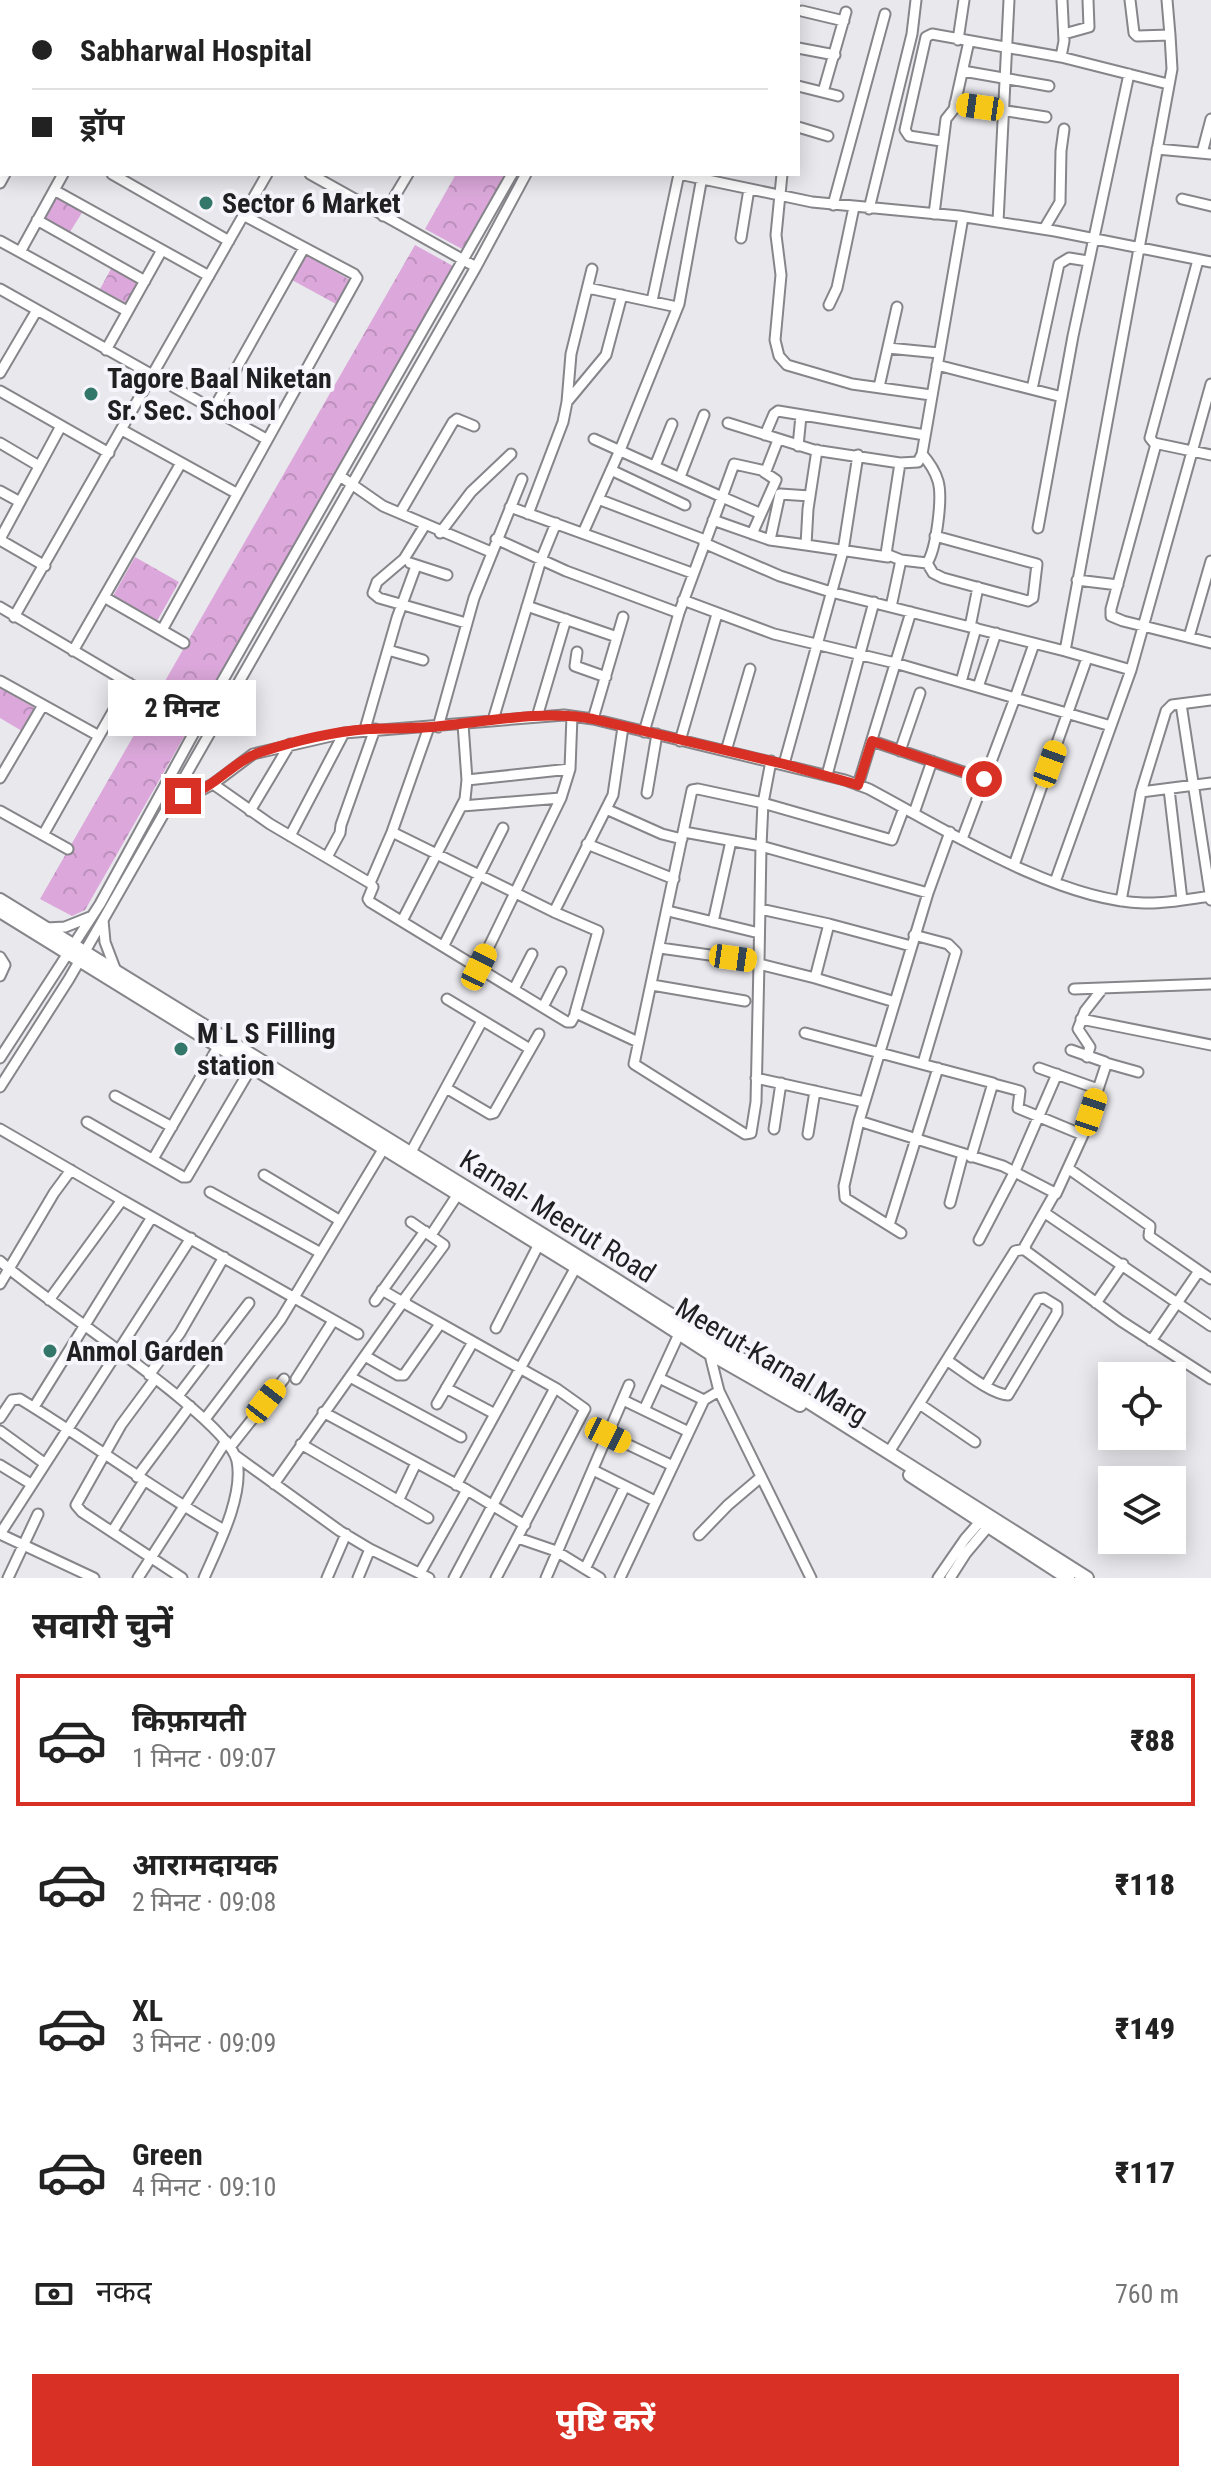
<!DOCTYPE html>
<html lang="hi">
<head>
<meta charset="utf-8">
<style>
	body { margin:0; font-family:"Roboto Condensed","Noto Sans Devanagari",sans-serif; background:#f2f2f2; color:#222; height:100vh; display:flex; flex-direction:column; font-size:30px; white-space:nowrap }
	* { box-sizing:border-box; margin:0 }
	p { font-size:26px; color:#767676 }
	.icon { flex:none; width:44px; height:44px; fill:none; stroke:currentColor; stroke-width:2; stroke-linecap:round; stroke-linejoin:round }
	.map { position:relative; height:1578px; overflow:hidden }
	.sheet { display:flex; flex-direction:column; background:#fff; flex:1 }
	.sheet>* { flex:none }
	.hud { position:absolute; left:0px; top:0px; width:800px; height:176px; box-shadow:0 4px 20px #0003; display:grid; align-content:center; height:176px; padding:0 32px; background:#fff }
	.fabs { position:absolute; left:1098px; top:1362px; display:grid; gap:16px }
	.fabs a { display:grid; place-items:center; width:88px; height:88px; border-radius:0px; background:#fff; box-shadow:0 4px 20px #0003; font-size:40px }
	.end { position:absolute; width:36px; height:36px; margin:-18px; border:10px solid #d93025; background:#fff; box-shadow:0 0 0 4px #fff }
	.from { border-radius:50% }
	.bubble { position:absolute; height:56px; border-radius:0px; background:#fff; box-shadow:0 4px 20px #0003; font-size:26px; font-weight:800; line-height:56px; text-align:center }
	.car { position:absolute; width:24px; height:48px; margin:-24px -12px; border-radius:10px; box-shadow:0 0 6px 2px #0007; background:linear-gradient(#f5c518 24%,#345 0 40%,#f5c518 0 76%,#345 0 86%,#f5c518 0) }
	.hud b { display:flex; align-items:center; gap:28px; height:76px; font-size:30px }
	.hud b+b { border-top:2px solid #e0e0e0 }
	.hud i { width:20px; height:20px; background:#222 }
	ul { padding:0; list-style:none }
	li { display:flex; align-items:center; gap:24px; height:132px; margin:0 16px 12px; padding:0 16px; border:4px solid transparent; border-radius:0px }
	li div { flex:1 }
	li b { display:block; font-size:30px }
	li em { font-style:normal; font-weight:800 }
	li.on { border-color:#d93025 }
	li>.icon { width:72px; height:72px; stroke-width:1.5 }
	h2 { padding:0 32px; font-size:36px; line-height:96px }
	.pay { display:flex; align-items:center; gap:20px; height:88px; padding:0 32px; font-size:30px }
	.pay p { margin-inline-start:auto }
	.action { display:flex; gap:16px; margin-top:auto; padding:16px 32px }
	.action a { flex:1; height:92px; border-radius:0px; background:#d93025; color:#fff; font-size:32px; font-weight:800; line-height:92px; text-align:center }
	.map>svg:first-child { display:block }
</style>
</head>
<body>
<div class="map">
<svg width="1211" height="1578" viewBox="0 0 1211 1578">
	<defs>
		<pattern id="park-crowns" width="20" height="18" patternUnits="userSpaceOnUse" patternTransform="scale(2)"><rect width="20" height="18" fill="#dca8db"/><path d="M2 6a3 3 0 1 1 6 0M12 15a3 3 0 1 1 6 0" fill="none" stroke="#bc90bc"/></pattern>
	</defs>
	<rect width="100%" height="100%" fill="#e8e8ed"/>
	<!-- park -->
	<path fill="url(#park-crowns)" d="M456,174H505L462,249L425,229Z
		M57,196L83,211L70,232L45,218Z
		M415,245L453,266L85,910L72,916L40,899Z
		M306,255L350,280L336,304L292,280Z
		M112,267L138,281L126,303L100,289Z
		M135,557L179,582L157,621L113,596Z
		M0,688L35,708L22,731L0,718Z"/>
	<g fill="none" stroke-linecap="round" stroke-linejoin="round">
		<defs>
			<path id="minor" d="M1,0L4,2
				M139,0L142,2
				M378,0L381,2
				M463,0L466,2
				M1130,0L1134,33L1137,36L1170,35L1167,0
				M182,2L184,0
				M258,2L259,0
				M325,2L326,0
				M487,2L488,0
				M526,2L527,0
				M610,2L611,0
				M624,2L626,0
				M782,2V0
				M802,11L844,21
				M1064,34L1089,27L1088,0
				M958,40L964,0
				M0,44L2,41
				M798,48L835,55
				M1061,57L1064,41L1062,0
				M963,71L1049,86
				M798,86L838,96
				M823,92L846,12
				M955,103L1046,117
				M0,110L2,111
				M798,127L828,136
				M941,141L909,136L905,130L926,37L932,34L1061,57L1168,84
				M1157,149L1211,154
				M1202,153L1211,119
				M112,174L229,241
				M310,174L476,267
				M679,174L812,202L959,216L1055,231L1211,262
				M782,174L776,235L781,275L775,340L779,356L787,365L852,384L931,395
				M0,183L5,174
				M54,190L209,276
				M1182,199L1211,206
				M833,205L885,14
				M869,209L912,34L916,0
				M934,214L946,119L954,109L969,41
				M383,216L408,174
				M37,220L145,281
				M998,222L1009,0
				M1044,229L1060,202L1061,151L1064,129
				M741,238L749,189
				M0,241L127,311
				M20,252L63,174
				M1198,260L1150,438L1154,443L1211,455
				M588,288L677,307
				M0,289L266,439
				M652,301L679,174
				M829,305L837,288L854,207
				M888,348L939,353
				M106,350L162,250
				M937,365L1062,397
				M0,373L37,310
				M879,387L897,307
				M1032,389L1059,264L1069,258L1088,261
				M0,391L109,453
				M567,402L606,355L622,295
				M213,410L304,248
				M728,423L814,450L900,463L918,462L922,454L963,217
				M122,430L236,493
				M765,435L774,414L778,411L925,435
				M594,439L722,497L734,464L766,471L778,440
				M0,443L39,466
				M1156,444L1111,609V616L1123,621L1211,643
				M798,446L801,416
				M817,450L808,509L806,545L888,557
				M900,463L886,554L901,560L927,563C936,550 943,498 938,481C935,471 929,462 922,454
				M655,466L672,424
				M611,470L685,505
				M340,476L383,506L491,552
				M680,477L704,415
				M0,491L20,502
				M598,499L705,540
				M510,507L692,573
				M400,513L453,422L457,419L474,426
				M528,514L563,422L567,402L571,354L592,269
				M713,520L770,540L806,545
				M425,525L404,559L377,582L373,593L379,598L466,623
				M1038,528L1073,336L1129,74
				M440,533L471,492L511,454
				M583,533L620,450L679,304L702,177
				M752,534L776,480L764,472
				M0,539L61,426
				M496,539L566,571L679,613
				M0,540L45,566
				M770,540L780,494L810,496
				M704,543L780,576L831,592L1065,651L1172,69L1170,35
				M410,563L447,575
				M927,563L933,573L943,578L1028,601L1033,598L1037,564L935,536
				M1077,580L1118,585
				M104,597L184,643
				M683,600L774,634L895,663L1015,698L1034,644
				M527,606L617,637
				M0,607L154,698
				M891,607L901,560
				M14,617L267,174
				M970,627L978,587
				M162,630L357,278L354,274L243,215
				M1189,637L1211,561
				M388,650L423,660
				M73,651L181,463
				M1065,651L1131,670L1211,384
				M577,652L575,666L606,677
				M0,681L99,736
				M961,682L976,628
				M978,687L996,633
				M1181,704L1211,900
				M537,717L566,619
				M593,719L623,617
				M493,720L541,560L556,523
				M438,727L474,598L522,479
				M365,729L397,618L416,566
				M644,732L679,613L722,497L759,513
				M680,741L717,614
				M872,741L984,779
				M726,751L750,669
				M900,751L920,693
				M771,761L763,803L892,840L904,808
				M784,764L843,551L858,455
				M827,775L874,602
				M0,778L43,705
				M467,780L570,769
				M213,784L270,824L370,883L373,887L368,899L370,902L567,1022H571L576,1013L638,1042
				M858,785L911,612
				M1169,789L1182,900
				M1141,792L1211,783
				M163,793L174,797L194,794L213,784L253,754L344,733L564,715L593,719L845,780L869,789C944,829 1058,901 1144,903C1166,904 1189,899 1211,896
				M647,793L657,734
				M462,806L561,798L570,769L572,716
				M606,809L662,834L682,839
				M0,811L68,849
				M250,811L290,744
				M914,813L932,761
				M392,832L554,912L613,795L623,727
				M43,835L129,683
				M290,836L344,733
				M962,839L1015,698L1111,726
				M587,844L674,879
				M327,857L340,833L341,825L375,729
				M1014,865L1087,658
				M1055,882L1131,670
				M370,883L392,832L429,727
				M1121,901L1141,792L1166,711L1172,705L1211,700
				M668,911L759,933
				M554,912L598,931L575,1013
				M103,920L105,942L116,971
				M402,921L465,799L467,780L463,724
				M713,922L731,841
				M829,924L911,946
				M47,928L65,927L90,917
				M914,935L948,944L956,952L923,1063
				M444,945L503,828
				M660,948L759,962L756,1102L751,1133L745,1134L634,1064L692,790L698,789L763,803L761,846L684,832
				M0,957L5,965L0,976
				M759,962L761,846L928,893
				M759,964L815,978L829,924L760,909
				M479,967L561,798
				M815,978L895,1002L928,893L950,832
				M652,985L745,1001
				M514,989L532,954
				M1074,989L1211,984
				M447,999L530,1049
				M895,1002L859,1121L1003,1166L1055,1193L1025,1246L1026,1251L1121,1321L1211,1379
				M543,1007L561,972
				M1081,1019L1211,1045
				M805,1033L993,1083L971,1157
				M1087,1057L1090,1047L1078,1029L1085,1011L1103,988
				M0,1058L100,904L219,687L512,174
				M1106,1063L1138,1072
				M1039,1068L1098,1089
				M756,1078L864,1102
				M994,1084L1020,1091L1018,1108L1083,1135
				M0,1087L69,979L103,920L476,267L526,174
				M446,1088L490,1114L494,1113L539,1034
				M115,1096L172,1127
				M859,1121L844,1186L845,1198L901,1233
				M87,1122L183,1177H187L251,1068
				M0,1129L122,1200L49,1300
				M774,1129L781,1083
				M808,1134L815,1091
				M411,1152L482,1021
				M153,1159L218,1047
				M1069,1169L1150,1226L1149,1236L1211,1279
				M264,1175L339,1220
				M210,1192L319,1252
				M1056,1194L1083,1135L1106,1065L1105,1062L1071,1050
				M122,1200L358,1334
				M950,1203L963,1154
				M1045,1213L1211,1326
				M411,1222L444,1245L405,1298L406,1304L557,1389L585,1409L496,1578
				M889,1225L938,1068
				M431,1235L458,1194
				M979,1240L1015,1171L1057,1074
				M0,1261C42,1300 229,1419 237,1461C244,1496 218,1546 204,1578
				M0,1284L54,1193L71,1170
				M382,1290L406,1304
				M375,1301L425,1231
				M1096,1303L1123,1264
				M496,1328L539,1244
				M1151,1341L1199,1271
				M713,1352L711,1359L719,1391L811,1578
				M365,1356L398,1375H404L440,1324
				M948,1361C963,1371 991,1394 1008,1395L1057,1313V1306L1044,1298L1038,1299L986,1385
				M149,1375L180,1333L224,1257
				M350,1377L461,1437
				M659,1378L704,1400
				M155,1379L121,1425L76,1505L82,1512L182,1578
				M296,1379L333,1321
				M446,1388L495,1414
				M178,1396L249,1303
				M623,1400L689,1432
				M437,1404L473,1342
				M921,1405L975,1442
				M34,1407L152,1217
				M644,1410L679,1334
				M323,1412L467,1490L525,1525
				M0,1418L12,1400L20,1399C89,1441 154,1490 224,1530
				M205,1419L281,1319L384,1148
				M0,1431L44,1463
				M608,1435L673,1466
				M301,1444L428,1518
				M231,1446L284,1379
				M889,1452L1015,1251L1025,1249
				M236,1456L340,1531L370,1549L429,1578
				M0,1465L31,1484
				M593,1470L655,1501
				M137,1477L190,1406
				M274,1484L403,1302
				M456,1485L576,1267
				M398,1501L416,1463
				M112,1532L144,1481
				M0,1534L191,1238
				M0,1534L94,1578
				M699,1535L728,1505L761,1477
				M518,1538L556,1551L600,1578
				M585,1569L625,1486
				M420,1573L467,1490
				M8,1578L38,1514
				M138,1578L226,1441
				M327,1578L346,1534
				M358,1578L370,1549
				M454,1578L555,1388
				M546,1578L629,1385
				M620,1578L704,1400L719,1391
				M938,1578L965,1539L984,1517
				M950,1578L966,1553L992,1522"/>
			<path id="highway" d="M0,900L608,1275L1087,1578
				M0,911L576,1267L711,1354L800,1405
				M910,1475L1068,1578"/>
		</defs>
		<!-- minor casing -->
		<use href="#minor" stroke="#85858a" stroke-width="13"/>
		<!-- highway casing -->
		<use href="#highway" stroke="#85858a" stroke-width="16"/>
		<!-- minor -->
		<use href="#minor" stroke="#fff" stroke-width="9"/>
		<!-- highway -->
		<use href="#highway" stroke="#fff" stroke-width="12"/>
	</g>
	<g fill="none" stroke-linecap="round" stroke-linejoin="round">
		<!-- route -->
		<path stroke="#d93025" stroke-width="10" d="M183,796C214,790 231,762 261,752C294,741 333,732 368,729C392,728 417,729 441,726C491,721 543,710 593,719L784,764L858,785L872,741L984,779"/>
	</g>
	<!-- markers -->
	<g fill="#33776a" stroke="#f5f5fb" stroke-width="3">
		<circle cx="206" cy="203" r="8"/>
		<circle cx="91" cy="394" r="8"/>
		<circle cx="181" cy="1049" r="8"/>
		<circle cx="50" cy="1351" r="8"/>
	</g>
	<g text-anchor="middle" stroke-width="8" stroke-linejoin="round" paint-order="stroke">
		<!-- poi labels -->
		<g font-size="28" font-weight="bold" fill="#202022" stroke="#f5f5fb" text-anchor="start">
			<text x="222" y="213">Sector 6 Market</text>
			<text x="107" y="388">Tagore Baal Niketan<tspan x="107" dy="32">Sr. Sec. School</tspan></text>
			<text x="197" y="1043">M L S Filling<tspan x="197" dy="32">station</tspan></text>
			<text x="66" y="1361">Anmol Garden</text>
		</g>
		<!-- street labels -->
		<g font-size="28" fill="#202022" stroke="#f5f5fb">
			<text transform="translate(558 1216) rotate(32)" y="10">Karnal- Meerut Road</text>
			<text transform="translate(772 1361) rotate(31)" y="10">Meerut-Karnal Marg</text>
		</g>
	</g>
</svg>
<div class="fabs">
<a><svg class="icon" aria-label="locate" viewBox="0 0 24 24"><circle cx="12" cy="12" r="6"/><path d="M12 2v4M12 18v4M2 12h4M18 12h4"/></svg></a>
<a><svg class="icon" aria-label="layers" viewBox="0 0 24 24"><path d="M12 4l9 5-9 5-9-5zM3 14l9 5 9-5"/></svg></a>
</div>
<i class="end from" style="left:984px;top:779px"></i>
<i class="end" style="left:183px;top:796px"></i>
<div class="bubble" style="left:108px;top:680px;width:148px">2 मिनट</div>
<i class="car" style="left:980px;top:107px;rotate:278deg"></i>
<i class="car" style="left:1050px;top:764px;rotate:20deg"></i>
<i class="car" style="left:733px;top:958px;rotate:98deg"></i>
<i class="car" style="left:479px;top:967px;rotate:26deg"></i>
<i class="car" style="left:1091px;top:1112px;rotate:18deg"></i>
<i class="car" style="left:266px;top:1401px;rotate:38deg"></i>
<i class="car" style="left:608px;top:1435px;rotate:116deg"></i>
<div class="hud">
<b><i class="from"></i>Sabharwal Hospital</b>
<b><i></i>ड्रॉप</b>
</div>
</div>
<section class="sheet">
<h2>सवारी चुनें</h2>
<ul>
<li class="on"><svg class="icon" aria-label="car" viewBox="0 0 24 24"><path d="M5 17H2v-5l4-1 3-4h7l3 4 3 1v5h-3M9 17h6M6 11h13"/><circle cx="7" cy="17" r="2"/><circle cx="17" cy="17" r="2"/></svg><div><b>किफ़ायती</b><p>1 मिनट · 09:07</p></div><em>₹88</em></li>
<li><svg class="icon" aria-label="car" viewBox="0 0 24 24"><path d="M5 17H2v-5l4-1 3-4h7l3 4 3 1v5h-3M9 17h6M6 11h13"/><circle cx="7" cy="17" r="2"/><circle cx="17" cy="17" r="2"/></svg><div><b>आरामदायक</b><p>2 मिनट · 09:08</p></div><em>₹118</em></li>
<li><svg class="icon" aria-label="car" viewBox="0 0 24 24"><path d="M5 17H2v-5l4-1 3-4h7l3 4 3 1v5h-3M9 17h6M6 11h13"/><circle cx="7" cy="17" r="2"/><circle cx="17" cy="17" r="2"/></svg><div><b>XL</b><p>3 मिनट · 09:09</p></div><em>₹149</em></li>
<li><svg class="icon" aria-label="car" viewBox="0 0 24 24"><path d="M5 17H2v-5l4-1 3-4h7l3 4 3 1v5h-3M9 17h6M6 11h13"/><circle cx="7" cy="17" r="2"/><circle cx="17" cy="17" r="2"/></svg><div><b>Green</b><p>4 मिनट · 09:10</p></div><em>₹117</em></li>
</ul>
<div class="pay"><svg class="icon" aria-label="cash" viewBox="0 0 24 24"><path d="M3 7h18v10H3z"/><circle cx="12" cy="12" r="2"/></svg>नकद<p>760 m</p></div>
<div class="action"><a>पुष्टि करें</a></div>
</section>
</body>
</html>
